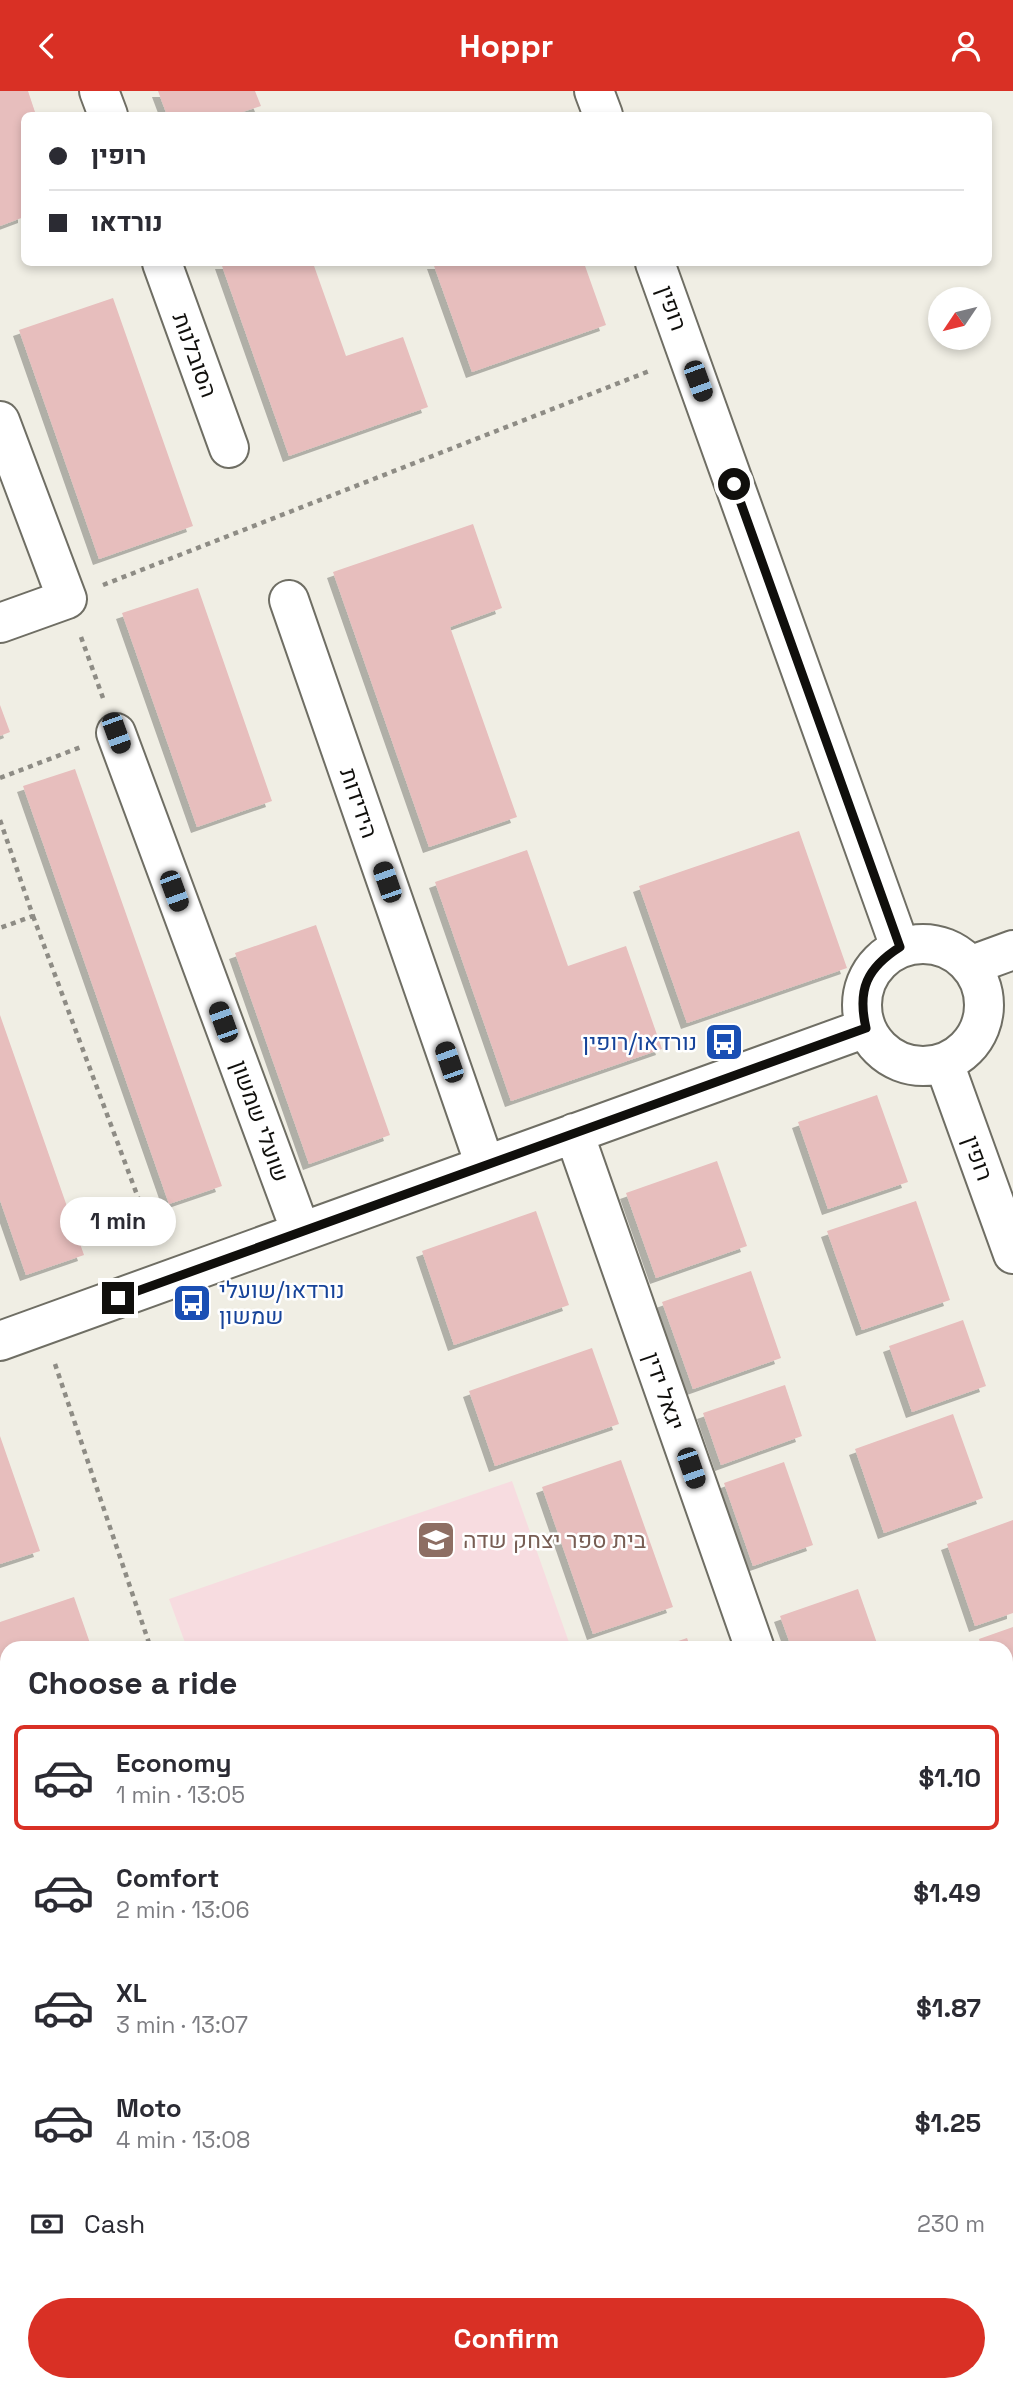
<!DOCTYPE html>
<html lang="en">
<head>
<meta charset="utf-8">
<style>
	body { margin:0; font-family:"Space Grotesk",Heebo,sans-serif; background:#f2f2f3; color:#2b2b33; height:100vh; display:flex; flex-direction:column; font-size:26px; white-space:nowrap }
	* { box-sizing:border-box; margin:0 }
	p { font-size:23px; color:#7c7c81 }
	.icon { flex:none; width:38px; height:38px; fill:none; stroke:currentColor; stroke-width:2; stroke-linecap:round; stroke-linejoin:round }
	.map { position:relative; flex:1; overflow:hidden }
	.drawer { position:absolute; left:0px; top:1550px; width:1013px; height:751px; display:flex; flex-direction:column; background:#fff; border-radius:21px 21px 0 0; box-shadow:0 4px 10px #0003 }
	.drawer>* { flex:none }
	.hud { position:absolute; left:21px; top:21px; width:971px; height:154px; border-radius:10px; box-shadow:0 4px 10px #0003; display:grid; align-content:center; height:154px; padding:0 28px; background:#fff }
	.needle { width:46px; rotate:235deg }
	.buttons { position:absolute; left:928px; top:196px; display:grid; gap:14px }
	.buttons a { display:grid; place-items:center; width:63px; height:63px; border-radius:50%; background:#fff; box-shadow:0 4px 10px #0003; font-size:35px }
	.end { position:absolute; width:32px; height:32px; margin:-16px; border:9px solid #100f0c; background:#fff; box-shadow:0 0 0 4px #fff }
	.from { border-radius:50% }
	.bubble { position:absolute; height:49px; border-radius:24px; background:#fff; box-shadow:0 4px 10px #0003; font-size:23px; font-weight:700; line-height:49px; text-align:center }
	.car { position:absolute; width:21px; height:42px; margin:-21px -10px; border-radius:9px; box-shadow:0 0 5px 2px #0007; background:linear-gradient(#222 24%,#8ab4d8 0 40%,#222 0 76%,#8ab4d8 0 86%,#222 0) }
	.hud b { display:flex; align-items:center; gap:24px; height:66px; font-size:26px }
	.hud b+b { border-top:2px solid #e1e1e2 }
	.hud i { width:18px; height:18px; background:#2b2b33 }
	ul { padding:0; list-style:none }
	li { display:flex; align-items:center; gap:21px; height:105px; margin:0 14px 10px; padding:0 14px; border:4px solid transparent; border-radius:10px }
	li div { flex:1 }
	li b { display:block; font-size:26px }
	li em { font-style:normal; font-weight:700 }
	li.current { border-color:#d93025 }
	li>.icon { width:63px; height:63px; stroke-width:1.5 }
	h2 { padding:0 28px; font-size:32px; line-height:84px }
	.pay { display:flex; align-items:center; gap:18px; height:77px; padding:0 28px; font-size:26px }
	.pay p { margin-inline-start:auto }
	.button { display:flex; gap:14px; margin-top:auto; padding:14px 28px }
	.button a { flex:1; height:80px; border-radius:42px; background:#d93025; color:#fff; font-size:28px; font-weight:700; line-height:80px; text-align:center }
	header { display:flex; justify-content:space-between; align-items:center; height:91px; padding:0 28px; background:#d93025; color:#fff; font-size:32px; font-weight:700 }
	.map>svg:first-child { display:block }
</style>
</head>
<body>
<header><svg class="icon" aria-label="back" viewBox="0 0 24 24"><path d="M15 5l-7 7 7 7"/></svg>Hoppr<svg class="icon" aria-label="person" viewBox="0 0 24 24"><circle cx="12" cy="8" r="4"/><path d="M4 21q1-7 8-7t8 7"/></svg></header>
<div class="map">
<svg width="1013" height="2300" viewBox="0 0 1013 2300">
	<defs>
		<filter id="shadow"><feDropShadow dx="-6" dy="6" stdDeviation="0" flood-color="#0004"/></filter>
	</defs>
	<rect width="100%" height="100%" fill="#f0eee4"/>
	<!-- education -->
	<path fill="#f7dce0" d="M512,1390L571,1557H187L169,1508Z"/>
	<!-- building -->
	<path fill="#e7bebd" filter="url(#shadow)" d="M0,0H28L36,24H24V126L0,135Z
		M158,0H255L261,15L233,24H167Z
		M221,172H313L346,265L403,246L428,316L289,365Z
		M433,172H584L606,234L472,281Z
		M113,207L193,435L99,468L19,239Z
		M473,433L502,517L450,536L517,726L429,756L333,481Z
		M198,497L272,710L197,736L122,522Z
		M0,614L10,641L0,645Z
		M75,678L222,1095L169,1113L23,695Z
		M799,740L847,877L687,932L639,795Z
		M527,759L568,875L626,855L662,958L511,1010L435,791Z
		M316,834L390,1044L309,1073L235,862Z
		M0,924L84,1164L26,1184L0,1109Z
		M877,1004L908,1091L828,1118L798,1031Z
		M717,1070L747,1155L656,1187L626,1102Z
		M916,1110L950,1209L862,1239L827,1140Z
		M536,1120L569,1214L454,1254L422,1160Z
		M751,1180L781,1267L693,1298L662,1211Z
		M963,1229L986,1295L912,1321L889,1255Z
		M592,1257L619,1333L495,1375L469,1300Z
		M785,1294L802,1345L721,1374L703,1322Z
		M953,1323L983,1407L884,1442L855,1358Z
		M0,1345L40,1460L0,1473Z
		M621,1369L673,1516L593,1543L542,1396Z
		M784,1371L813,1454L753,1475L724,1392Z
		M1013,1429V1522L975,1535L947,1453Z
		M858,1498L879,1558H792L780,1525Z
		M74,1506L92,1558H7V1818L0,1820V1739L4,1737L0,1725V1531Z
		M1013,1536V1592L1006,1595V1558H982L979,1548Z
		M687,1547L691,1558H658V1557Z
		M1013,1902V1999L1006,2001V1905Z
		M7,1958V2035L0,2015V1961Z
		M1007,2069L1013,2087V2300H972L970,2294H1006Z
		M98,2294H380L382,2300H100Z
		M781,2294H883L885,2300H783Z"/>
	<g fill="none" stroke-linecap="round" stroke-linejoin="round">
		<defs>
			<path id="minor" d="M99,0L108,24
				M594,0L603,24
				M162,172L229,357
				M655,172L900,856
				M0,330L67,508L0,532
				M289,509L485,1074
				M116,642L301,1141
				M862 914a61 61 0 1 1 122 0a61 61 0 1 1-122 0Z
				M972,874L1013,859
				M944,972L1013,1163
				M574,1042L755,1558
				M0,1250L866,937
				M0,2227L7,2225
				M678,2294L680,2300"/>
		</defs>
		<!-- minor casing -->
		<use href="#minor" stroke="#6f6e64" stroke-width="42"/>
		<!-- path -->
		<path stroke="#8e8c85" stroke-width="4.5" stroke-dasharray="5 5" stroke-linecap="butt" d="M103,494L652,279
			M81,546L103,607
			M0,687L81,656
			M0,729L33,825L0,837
			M33,825L155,1152
			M55,1273L151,1558
			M1006,1617L1013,1615
			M0,1889L7,1887
			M0,2133L7,2152
			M41,2294L42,2300"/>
		<!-- minor -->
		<use href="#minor" stroke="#fff" stroke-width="38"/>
	</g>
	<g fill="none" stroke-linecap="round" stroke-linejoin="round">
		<!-- route -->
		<path stroke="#100f0c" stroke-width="9" d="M118,1207L866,937C857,898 867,877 900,856L734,393"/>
	</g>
	<!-- icons -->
	<defs>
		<symbol id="bus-square" viewBox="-11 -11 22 22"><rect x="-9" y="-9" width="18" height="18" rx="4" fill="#1a4fb4" stroke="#fff"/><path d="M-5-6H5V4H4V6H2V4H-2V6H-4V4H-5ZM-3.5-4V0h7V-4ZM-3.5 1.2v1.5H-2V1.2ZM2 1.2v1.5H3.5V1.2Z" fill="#fff"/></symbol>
		<symbol id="school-square" viewBox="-11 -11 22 22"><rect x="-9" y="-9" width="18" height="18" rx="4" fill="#8d6e63" stroke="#fff"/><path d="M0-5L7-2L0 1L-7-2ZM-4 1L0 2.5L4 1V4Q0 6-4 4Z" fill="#fff"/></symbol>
	</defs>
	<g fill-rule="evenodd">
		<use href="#bus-square" x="702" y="929" width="44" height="44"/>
		<use href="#bus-square" x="170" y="1190" width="44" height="44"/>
		<use href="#school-square" x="414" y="1427" width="44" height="44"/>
	</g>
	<g text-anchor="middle" stroke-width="5" stroke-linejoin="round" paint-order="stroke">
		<!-- street labels -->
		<g font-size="23" fill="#100f0c" stroke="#fff">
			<text transform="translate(672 217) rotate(70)" y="8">רופין</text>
			<text transform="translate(195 264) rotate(70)" y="8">הסובלנות</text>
			<text transform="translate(359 712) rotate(71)" y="8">הידידות</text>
			<text transform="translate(260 1030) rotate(70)" y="8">שועלי שמשון</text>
			<text transform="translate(978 1067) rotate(70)" y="8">רופין</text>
			<text transform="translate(664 1300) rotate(71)" y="8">יגאל ידין</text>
		</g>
		<!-- transit labels -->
		<g font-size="23" fill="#164399" stroke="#fff" text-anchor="end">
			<text x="697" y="959">נורדאו/רופין</text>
			<text x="219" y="1207" text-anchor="start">נורדאו/שועלי<tspan x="219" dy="26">שמשון</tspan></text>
		</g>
		<!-- education labels -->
		<g font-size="23" fill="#785e54" stroke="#fff" text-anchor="start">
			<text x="463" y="1457">בית ספר יצחק שדה</text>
		</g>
	</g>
</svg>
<div class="buttons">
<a><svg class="needle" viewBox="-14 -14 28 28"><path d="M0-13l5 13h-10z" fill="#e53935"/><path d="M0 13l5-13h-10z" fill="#7c7c81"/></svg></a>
</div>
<i class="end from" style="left:734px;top:393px"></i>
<i class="end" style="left:118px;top:1207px"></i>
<div class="bubble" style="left:60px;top:1106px;width:116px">1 min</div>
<i class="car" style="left:698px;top:290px;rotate:160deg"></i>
<i class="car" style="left:116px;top:642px;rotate:160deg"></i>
<i class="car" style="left:387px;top:791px;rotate:341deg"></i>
<i class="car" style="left:174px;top:800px;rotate:160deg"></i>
<i class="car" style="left:223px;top:931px;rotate:340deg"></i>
<i class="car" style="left:449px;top:971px;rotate:341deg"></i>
<i class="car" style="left:691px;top:1377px;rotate:161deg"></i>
<div class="hud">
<b><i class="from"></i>רופין</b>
<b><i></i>נורדאו</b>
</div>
<section class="drawer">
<h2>Choose a ride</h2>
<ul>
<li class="current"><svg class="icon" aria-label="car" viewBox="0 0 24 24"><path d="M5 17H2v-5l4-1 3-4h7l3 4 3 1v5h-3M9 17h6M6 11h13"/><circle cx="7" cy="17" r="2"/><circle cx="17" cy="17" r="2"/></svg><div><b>Economy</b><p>1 min · 13:05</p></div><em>$1.10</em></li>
<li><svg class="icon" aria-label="car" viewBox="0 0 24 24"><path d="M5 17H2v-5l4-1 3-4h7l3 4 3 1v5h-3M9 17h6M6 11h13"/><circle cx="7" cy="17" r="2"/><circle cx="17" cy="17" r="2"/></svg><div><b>Comfort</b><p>2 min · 13:06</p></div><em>$1.49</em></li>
<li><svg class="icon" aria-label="car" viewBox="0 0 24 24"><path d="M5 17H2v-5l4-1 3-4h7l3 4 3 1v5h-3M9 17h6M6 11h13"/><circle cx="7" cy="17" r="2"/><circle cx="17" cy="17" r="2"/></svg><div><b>XL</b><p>3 min · 13:07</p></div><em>$1.87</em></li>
<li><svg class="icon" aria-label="car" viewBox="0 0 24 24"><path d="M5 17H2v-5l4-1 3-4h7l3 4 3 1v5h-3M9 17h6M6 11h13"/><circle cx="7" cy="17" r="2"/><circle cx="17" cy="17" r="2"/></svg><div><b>Moto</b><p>4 min · 13:08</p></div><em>$1.25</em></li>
</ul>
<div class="pay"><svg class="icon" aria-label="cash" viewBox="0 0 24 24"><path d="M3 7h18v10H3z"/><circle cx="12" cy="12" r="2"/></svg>Cash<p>230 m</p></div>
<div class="button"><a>Confirm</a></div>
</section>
</div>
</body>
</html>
